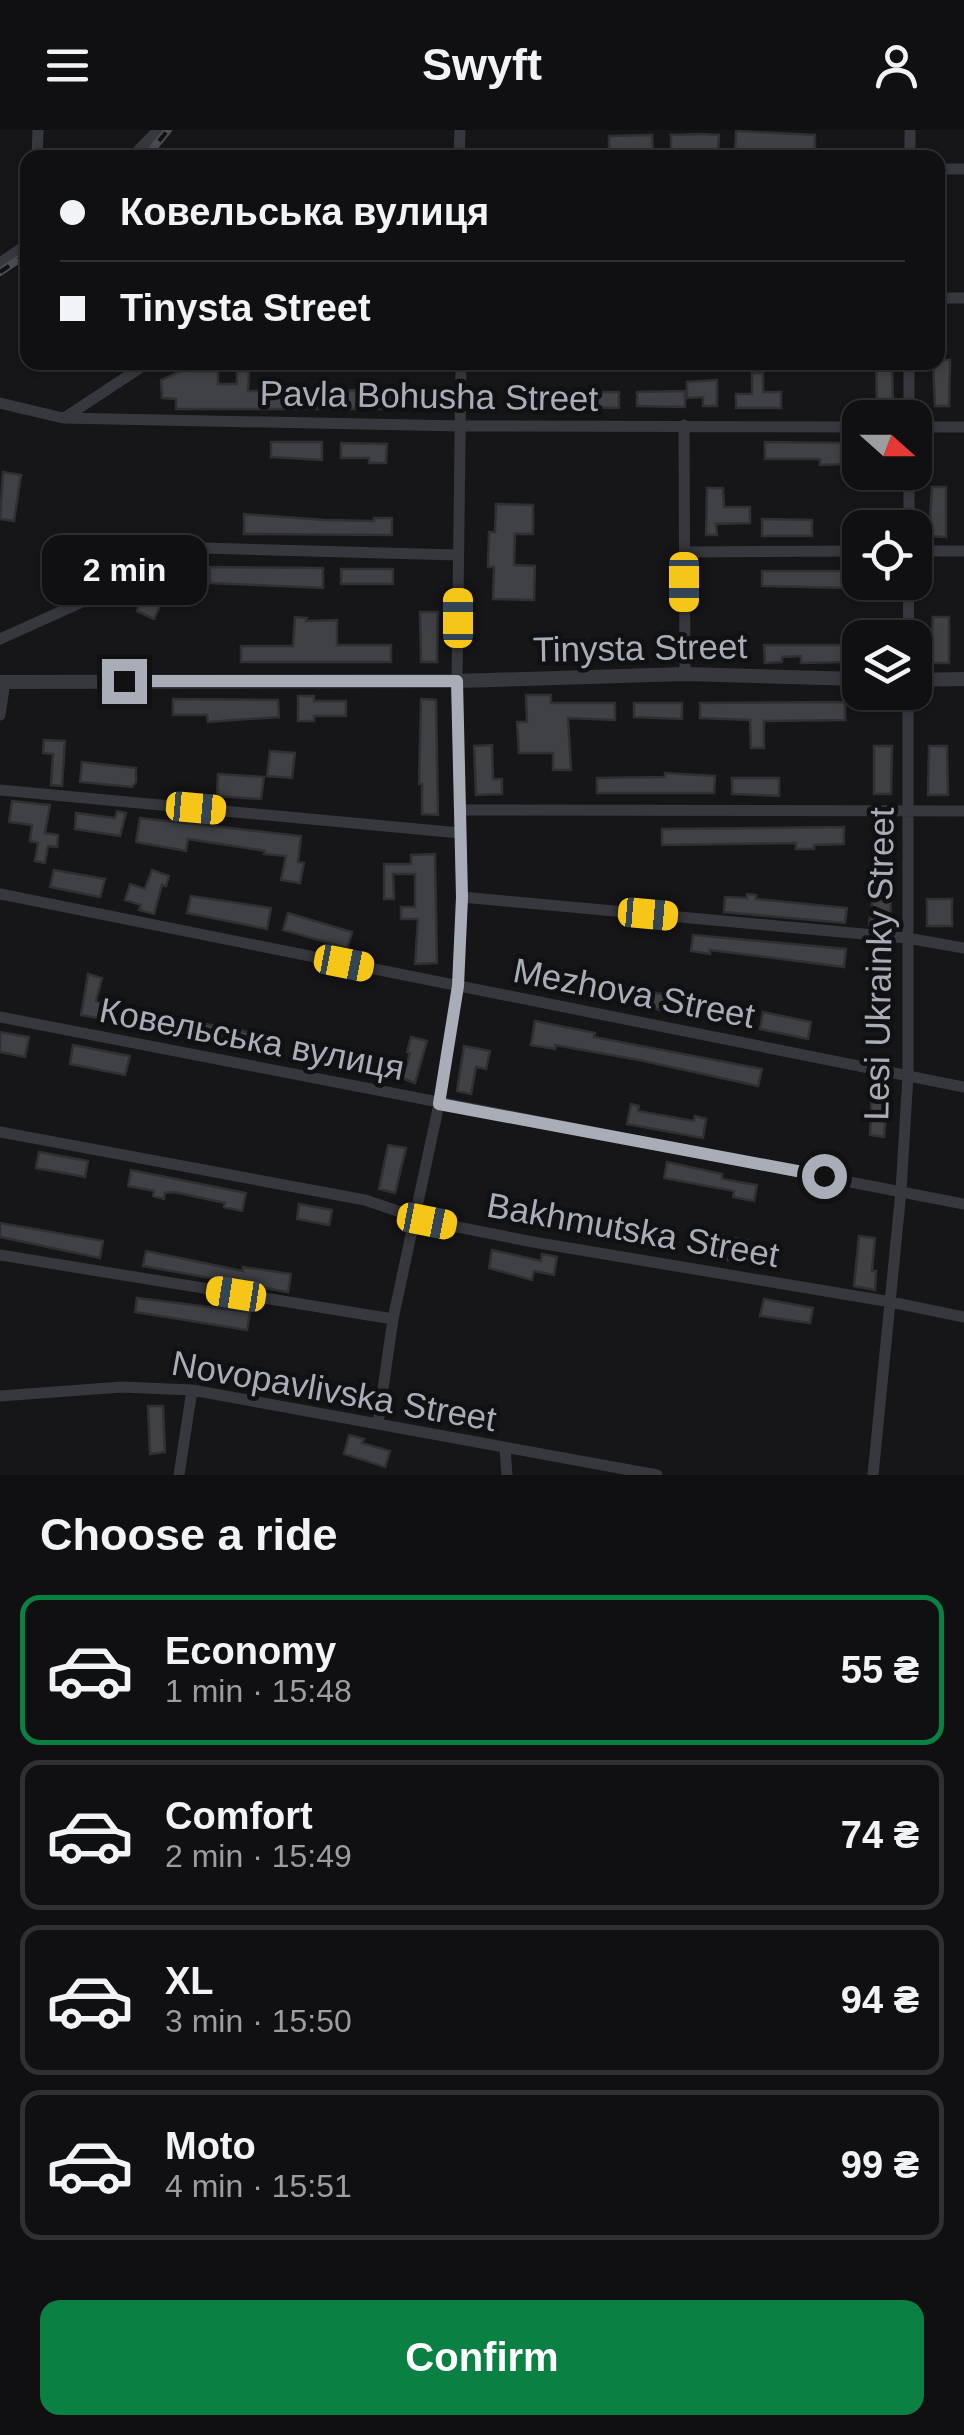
<!DOCTYPE html>
<html lang="en">
<head>
<meta charset="utf-8">
<style>
	body { margin:0; font-family:Helvetica,sans-serif; background:#1e1e20; color:#f1f3f6; height:100vh; display:flex; flex-direction:column; font-size:38px; white-space:nowrap }
	* { box-sizing:border-box; margin:0 }
	p { font-size:32px; color:#9c9d9f }
	.icon { flex:none; width:55px; height:55px; fill:none; stroke:currentColor; stroke-width:2; stroke-linecap:round; stroke-linejoin:round }
	.map { position:relative; height:1345px; overflow:hidden }
	.panel { display:flex; flex-direction:column; background:#101012; flex:1 }
	.panel>* { flex:none }
	.guide { position:absolute; left:20px; top:20px; width:925px; height:220px; border-radius:20px; box-shadow:0 2px 8px #0004,0 0 0 2px #303032; display:grid; align-content:center; height:220px; padding:0 40px; background:#101012 }
	.needle { width:65px; rotate:111deg }
	.buttons { position:absolute; left:842px; top:270px; display:grid; gap:20px }
	.buttons a { display:grid; place-items:center; width:90px; height:90px; border-radius:20px; background:#101012; box-shadow:0 2px 8px #0004,0 0 0 2px #303032; font-size:50px }
	.end { position:absolute; width:45px; height:45px; margin:-22px; border:12px solid #a8adb8; background:#111; box-shadow:0 0 0 5px #111 }
	.from { border-radius:50% }
	.bubble { position:absolute; height:70px; border-radius:20px; background:#101012; box-shadow:0 2px 8px #0004,0 0 0 2px #303032; font-size:32px; font-weight:800; line-height:70px; text-align:center }
	.car { position:absolute; width:30px; height:60px; margin:-30px -15px; border-radius:12px; box-shadow:0 0 8px 2px #0007; background:linear-gradient(#f5c518 24%,#345 0 40%,#f5c518 0 76%,#345 0 86%,#f5c518 0) }
	.guide b { display:flex; align-items:center; gap:35px; height:95px; font-size:38px }
	.guide b+b { border-top:2px solid #303032 }
	.guide i { width:25px; height:25px; background:#f1f3f6 }
	ul { padding:0; list-style:none }
	li { display:flex; align-items:center; gap:30px; height:150px; margin:0 20px 15px; padding:0 20px; border:5px solid #303032; border-radius:20px }
	li div { flex:1 }
	li b { display:block; font-size:38px }
	li em { font-style:normal; font-weight:800 }
	li.current { border-color:#0b8043 }
	li>.icon { width:90px; height:90px; stroke-width:1.5 }
	h2 { padding:0 40px; font-size:45px; line-height:120px }
	.action { display:flex; gap:20px; margin-top:auto; padding:20px 40px }
	.action a { flex:1; height:115px; border-radius:20px; background:#0b8043; color:#fff; font-size:40px; font-weight:800; line-height:115px; text-align:center }
	header { display:flex; justify-content:space-between; align-items:center; height:130px; padding:0 40px; background:#101012; font-size:45px; font-weight:800 }
	.map>svg:first-child { display:block }
</style>
</head>
<body>
<header><svg class="icon" aria-label="menu" viewBox="0 0 24 24"><path d="M4 6h16M4 12h16M4 18h16"/></svg>Swyft<svg class="icon" aria-label="person" viewBox="0 0 24 24"><circle cx="12" cy="8" r="4"/><path d="M4 21q1-7 8-7t8 7"/></svg></header>
<div class="map">
<svg width="964" height="1345" viewBox="0 0 964 1345">
	<rect width="100%" height="100%" fill="#161618"/>
	<!-- building -->
	<path fill="#404145" stroke="#303034" stroke-width="2.5" d="M736,1L815,5V20H735Z
		M699,4L719,5L718,22L671,20V5Z
		M652,5L653,20L609,22V6Z
		M938,230H950L949,276H935L933,232Z
		M876,232H892L893,276L877,277Z
		M190,237L192,241H218V254H237V241H249L248,261L396,260V279H176V269L162,268L161,250Z
		M752,243H763V262H781V278H736V264H752Z
		M717,250V276H703V267L687,268V252Z
		M685,261V277L637,276V262Z
		M574,262H619V278L574,277Z
		M271,312H322V330L271,327Z
		M765,312L841,313V334L820,335V329H765Z
		M341,313L387,314L386,333H369V328H341Z
		M3,342L21,345L14,391L0,389Z
		M932,357H946V407L929,406Z
		M707,358H723L724,377H750V393L716,394L717,405H706Z
		M496,374L533,375V404H515L514,435L535,436L534,470L493,469L494,437H488L489,402H495Z
		M244,384L325,390L374,391V388H392V405L244,404Z
		M762,389L812,390V406H762Z
		M133,413L141,430L70,466L65,456L96,436L119,428L116,420Z
		M210,437L323,438V458L210,453Z
		M341,439H393V454H341Z
		M762,441H847L848,458L762,456Z
		M163,447L181,457L176,468L165,463L154,489L137,481L143,466L152,470Z
		M420,482H438L437,532H421Z
		M295,487L307,488L306,491L337,490V515H391V532H241V516H293Z
		M933,487H949V533H930Z
		M764,515H845V532L801,533V526L782,527V532L765,533Z
		M526,565H551V573H615V590L568,588L571,640H553V623H519L517,592H527Z
		M298,566H314V571H346V586H314V591H298Z
		M173,569L278,570L279,587L208,592L207,585H173Z
		M421,569L436,570L438,685L422,684V654H419Z
		M845,572V590L764,591V618H751L750,590L700,588V573Z
		M634,573H682V589L634,587Z
		M44,610L65,611L62,656L51,655L53,624L43,623Z
		M492,615L493,649H502V664L476,665L474,616Z
		M874,616H892L891,664H874Z
		M929,616H947L948,665H928Z
		M270,621L295,623L292,648L267,646Z
		M82,632L136,638V652L132,657L80,652Z
		M665,643L715,646L714,663H597V648L665,647Z
		M218,644L264,647L261,669L217,666Z
		M732,648H779V666L732,664Z
		M12,671L50,675L45,703L58,705L57,717L48,716L45,733L35,731L38,713L30,711L32,695L9,692Z
		M117,681L126,683L120,706L75,699L76,683L115,688Z
		M140,688L301,706L298,732L304,733L300,753L281,750L286,726L264,724L265,721L188,709L186,721L136,712Z
		M844,697V714L814,715V719H796V713L662,715V699Z
		M435,724L437,833L415,834L418,789H401V777H415V744H393L394,769H384V734H411V725Z
		M54,740L105,749L100,767L50,757Z
		M152,740L169,746L166,756L162,755L154,784L139,780L141,775L125,770L130,754L145,759Z
		M876,745L890,746L891,796L869,795Z
		M747,764L756,765V769L847,778L845,793L724,782L725,767L747,768Z
		M191,766L271,778L267,799L187,783Z
		M927,769H952V796H927Z
		M288,783L352,802L347,818L283,800Z
		M693,805L846,819L844,837L710,820V824L691,821Z
		M88,844L102,848L96,871L101,872L98,888L81,885Z
		M617,855L672,866L669,882L614,869Z
		M763,882L811,892L808,909L760,899Z
		M535,891L595,903L594,907L762,939L758,956L639,930L555,915V919L531,915Z
		M200,893L253,903L250,919L197,907Z
		M0,902L29,907L25,927L0,922Z
		M411,907L427,911L415,953L402,948L410,923L407,922Z
		M73,915L130,926L125,945L70,934Z
		M464,916L490,921L486,939L476,937L471,964L457,961Z
		M872,956L888,958L884,1007L870,1005Z
		M631,974L639,976L638,981L694,991L695,986L706,989L703,1008L627,994Z
		M388,1015L406,1018L395,1063L379,1059Z
		M39,1022L88,1031L85,1047L36,1038Z
		M667,1032L722,1044V1049L757,1055L754,1071L733,1067L734,1061L664,1048Z
		M131,1040L246,1063L242,1081L224,1077L225,1073L174,1062L165,1063L164,1069L153,1066L154,1061L128,1056Z
		M299,1074L332,1080L329,1095L297,1089Z
		M589,1087L639,1095L635,1113L586,1103Z
		M0,1093L103,1111L100,1128L0,1107Z
		M695,1101L747,1110L742,1133L691,1122Z
		M859,1106L875,1108L872,1141H876L875,1160L854,1156Z
		M492,1120L541,1131L542,1124L557,1127L554,1145L534,1141L532,1150L489,1138Z
		M146,1121L243,1141V1137L291,1144L288,1162L143,1136Z
		M137,1168L250,1182L247,1200L135,1182Z
		M764,1169L813,1178L810,1193L760,1186Z
		M148,1276H163L165,1322L150,1324Z
		M349,1305L364,1309L362,1313L390,1321L385,1337L344,1324Z"/>
	<g fill="none" stroke-linecap="round" stroke-linejoin="round">
		<!-- minor -->
		<path stroke="#37383d" stroke-width="11" d="M37,28L38,0
			M131,28L158,0
			M459,28L460,0
			M910,28V0
			M938,39H964
			M0,133L28,114
			M938,168H964
			M0,273L63,288L461,296L860,297
			M64,288L149,232
			M909,288V232
			M684,295L685,544
			M915,297H964
			M909,398V342
			M915,421H964
			M685,422L860,421
			M908,508L909,452
			M0,509L202,418L458,425
			M0,585L5,552
			M0,660L460,703
			M461,680L964,681
			M0,764L964,957
			M462,767L907,808L964,818
			M0,887L964,1074
			M0,1002L365,1070L427,1091L533,1112L891,1172L964,1187
			M0,1125L393,1189
			M0,1266L122,1257L192,1260L657,1345
			M378,1293L393,1189L439,974L458,856L462,767L457,551L461,232
			M505,1318L507,1345
			M179,1345L192,1260
			M873,1345L901,1061L908,945V562"/>
		<!-- tertiary -->
		<path stroke="#37383d" stroke-width="14" d="M915,550L964,549
			M0,552L457,551L685,544L860,549"/>
		<defs>
			<path id="rail" d="M145,28L168,0
				M0,142L28,123"/>
		</defs>
		<!-- rail casing -->
		<use href="#rail" stroke="#4a4c52" stroke-width="8"/>
		<!-- rail -->
		<use href="#rail" stroke="#111113" stroke-width="4" stroke-dasharray="11" stroke-linecap="butt"/>
	</g>
	<g fill="none" stroke-linecap="round" stroke-linejoin="round">
		<!-- route -->
		<path stroke="#a8adb8" stroke-width="12" d="M124,551H457L462,767L458,856L439,974L824,1046"/>
	</g>
	<g text-anchor="middle" stroke-width="9" stroke-linejoin="round" paint-order="stroke">
		<!-- street labels -->
		<g font-size="35" fill="#a8adb8" stroke="#111113">
			<text transform="translate(429 266) rotate(1)" y="12">Pavla Bohusha Street</text>
			<text transform="translate(640 518) rotate(-1)" y="12">Tinysta Street</text>
			<text transform="translate(879 834) rotate(-89)" y="12">Lesi Ukrainky Street</text>
			<text transform="translate(634 863) rotate(11)" y="12">Mezhova Street</text>
			<text transform="translate(252 909) rotate(11)" y="12">Ковельська вулиця</text>
			<text transform="translate(633 1100) rotate(10)" y="12">Bakhmutska Street</text>
			<text transform="translate(334 1261) rotate(10)" y="12">Novopavlivska Street</text>
		</g>
	</g>
</svg>
<div class="buttons">
<a><svg class="needle" viewBox="-14 -14 28 28"><path d="M0-13l5 13h-10z" fill="#e53935"/><path d="M0 13l5-13h-10z" fill="#9c9d9f"/></svg></a>
<a><svg class="icon" aria-label="locate" viewBox="0 0 24 24"><circle cx="12" cy="12" r="6"/><path d="M12 2v4M12 18v4M2 12h4M18 12h4"/></svg></a>
<a><svg class="icon" aria-label="layers" viewBox="0 0 24 24"><path d="M12 4l9 5-9 5-9-5zM3 14l9 5 9-5"/></svg></a>
</div>
<i class="end from" style="left:824px;top:1046px"></i>
<i class="end" style="left:124px;top:551px"></i>
<div class="bubble" style="left:42px;top:405px;width:165px">2 min</div>
<i class="car" style="left:684px;top:452px;rotate:180deg"></i>
<i class="car" style="left:458px;top:488px;rotate:0deg"></i>
<i class="car" style="left:196px;top:678px;rotate:95deg"></i>
<i class="car" style="left:648px;top:784px;rotate:95deg"></i>
<i class="car" style="left:344px;top:833px;rotate:101deg"></i>
<i class="car" style="left:427px;top:1091px;rotate:101deg"></i>
<i class="car" style="left:236px;top:1164px;rotate:279deg"></i>
<div class="guide">
<b><i class="from"></i>Ковельська вулиця</b>
<b><i></i>Tinysta Street</b>
</div>
</div>
<section class="panel">
<h2>Choose a ride</h2>
<ul>
<li class="current"><svg class="icon" aria-label="car" viewBox="0 0 24 24"><path d="M5 17H2v-5l4-1 3-4h7l3 4 3 1v5h-3M9 17h6M6 11h13"/><circle cx="7" cy="17" r="2"/><circle cx="17" cy="17" r="2"/></svg><div><b>Economy</b><p>1 min · 15:48</p></div><em>55 ₴</em></li>
<li><svg class="icon" aria-label="car" viewBox="0 0 24 24"><path d="M5 17H2v-5l4-1 3-4h7l3 4 3 1v5h-3M9 17h6M6 11h13"/><circle cx="7" cy="17" r="2"/><circle cx="17" cy="17" r="2"/></svg><div><b>Comfort</b><p>2 min · 15:49</p></div><em>74 ₴</em></li>
<li><svg class="icon" aria-label="car" viewBox="0 0 24 24"><path d="M5 17H2v-5l4-1 3-4h7l3 4 3 1v5h-3M9 17h6M6 11h13"/><circle cx="7" cy="17" r="2"/><circle cx="17" cy="17" r="2"/></svg><div><b>XL</b><p>3 min · 15:50</p></div><em>94 ₴</em></li>
<li><svg class="icon" aria-label="car" viewBox="0 0 24 24"><path d="M5 17H2v-5l4-1 3-4h7l3 4 3 1v5h-3M9 17h6M6 11h13"/><circle cx="7" cy="17" r="2"/><circle cx="17" cy="17" r="2"/></svg><div><b>Moto</b><p>4 min · 15:51</p></div><em>99 ₴</em></li>
</ul>
<div class="action"><a>Confirm</a></div>
</section>
</body>
</html>
